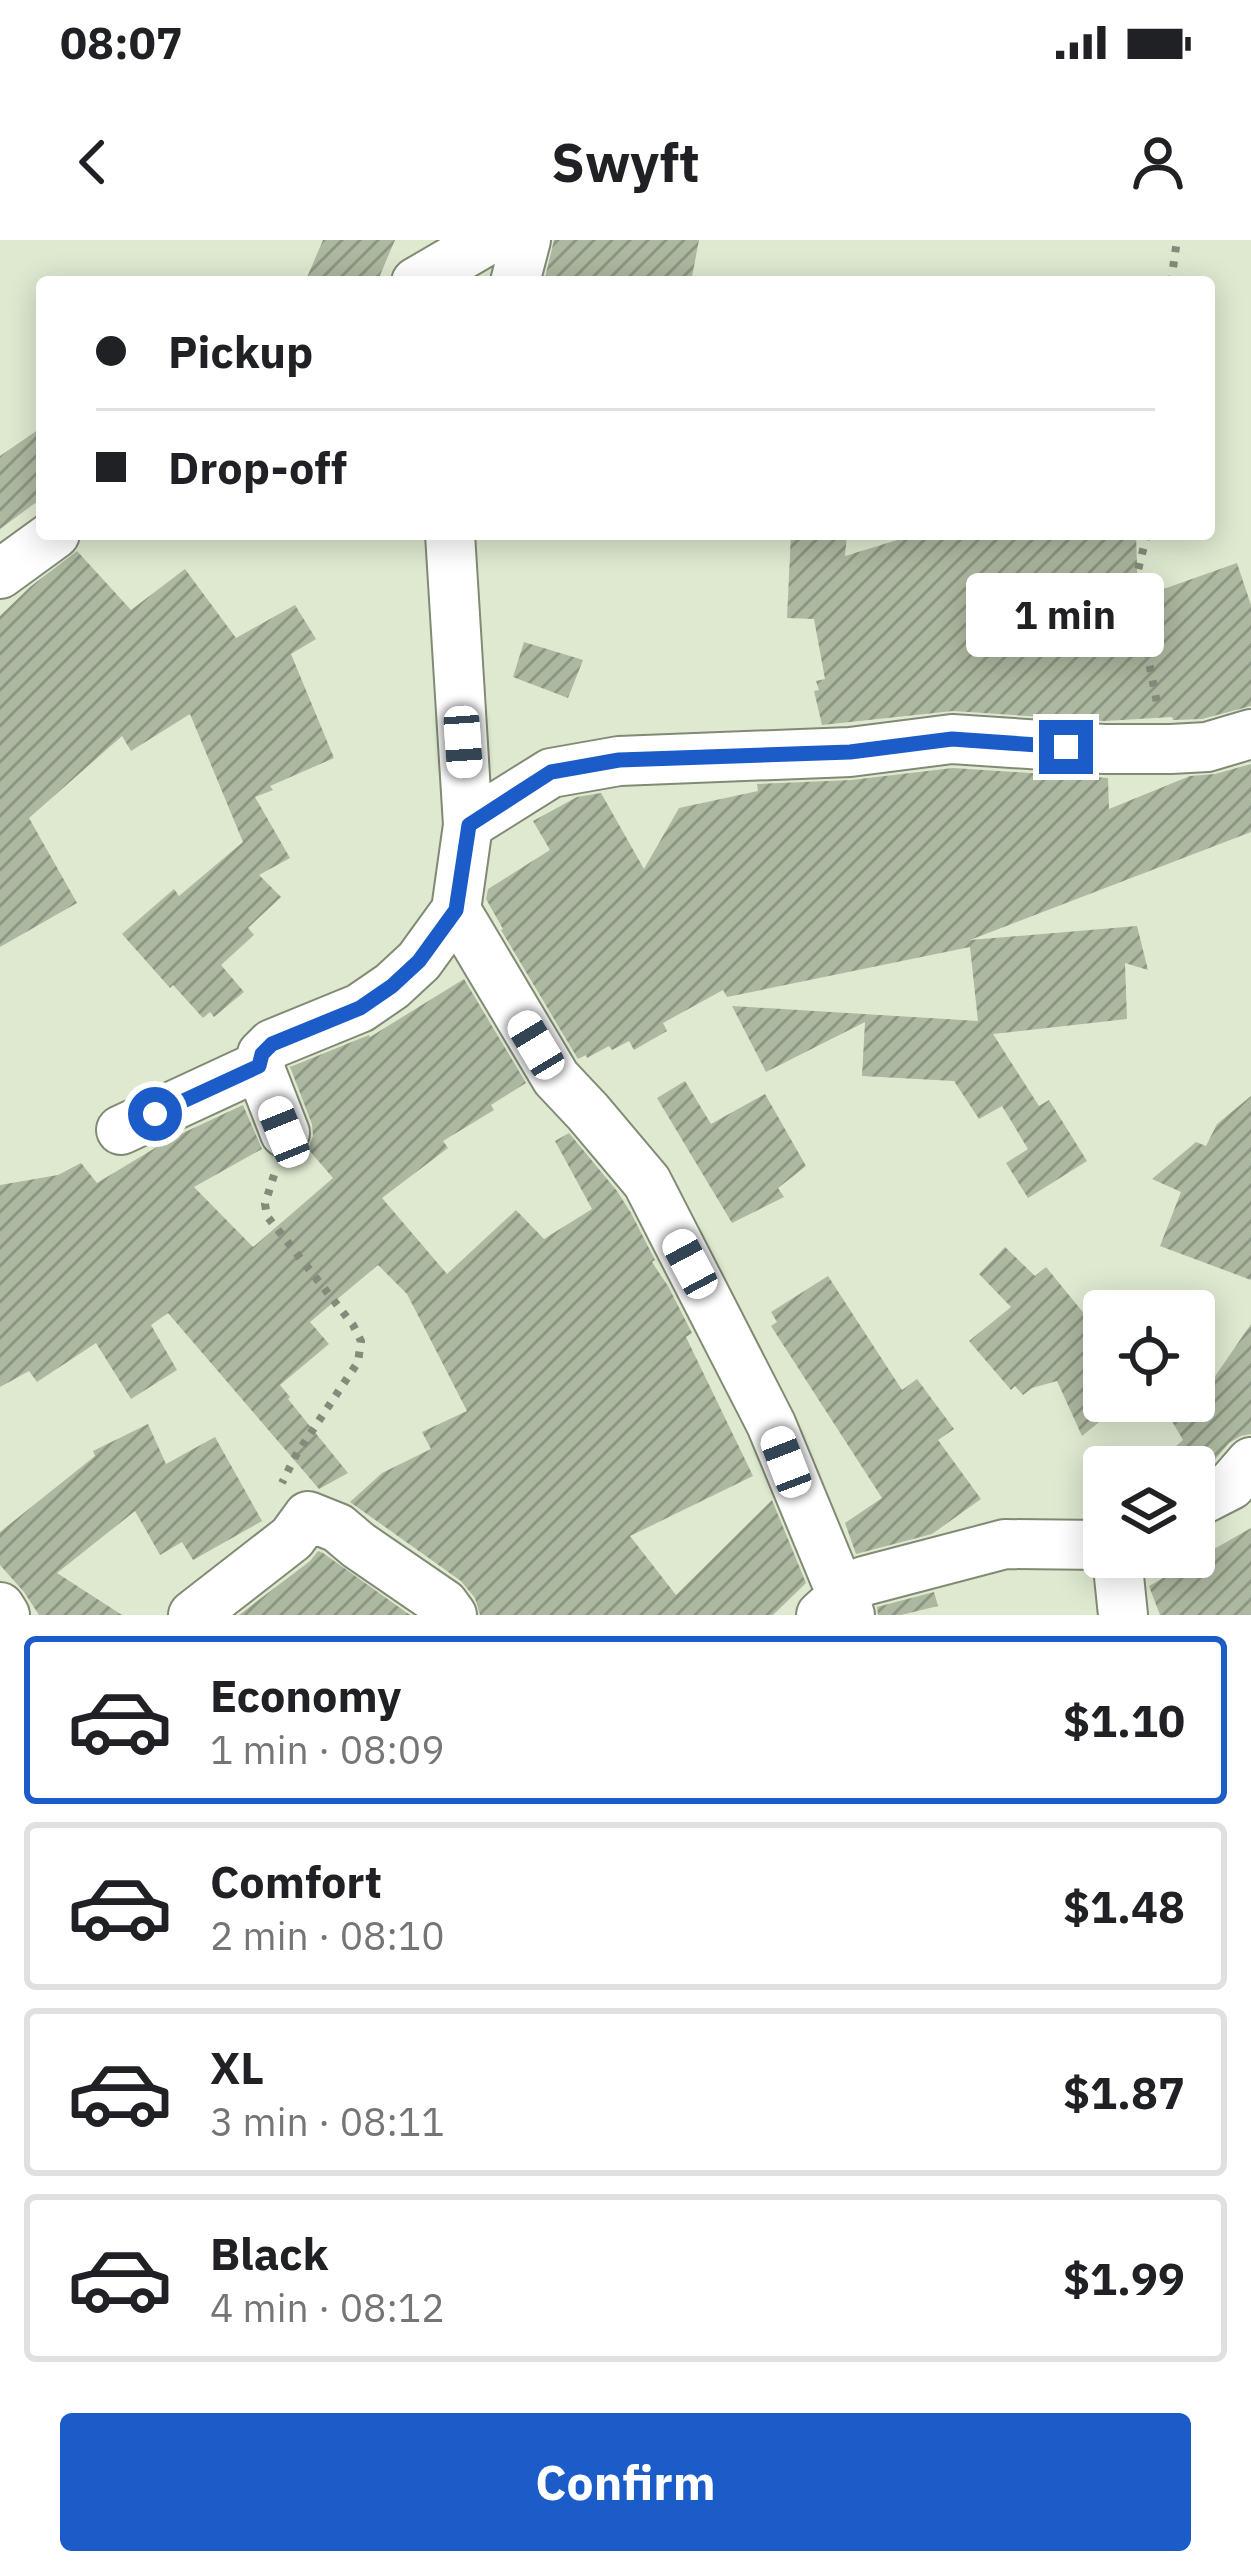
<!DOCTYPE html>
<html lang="en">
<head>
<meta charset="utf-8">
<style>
	body { margin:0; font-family:"IBM Plex Sans",sans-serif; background:#f6f6f6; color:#202124; height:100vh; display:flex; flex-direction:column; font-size:45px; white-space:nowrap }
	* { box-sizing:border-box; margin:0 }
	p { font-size:39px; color:#757577 }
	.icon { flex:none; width:66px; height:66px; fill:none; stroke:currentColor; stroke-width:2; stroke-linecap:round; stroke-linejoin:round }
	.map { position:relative; height:1375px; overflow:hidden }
	.drawer { display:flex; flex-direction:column; background:#fff; flex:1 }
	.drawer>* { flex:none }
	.banner { position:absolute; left:36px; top:36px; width:1179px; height:264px; border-radius:12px; box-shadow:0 6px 30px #0003; display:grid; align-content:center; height:264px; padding:0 60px; background:#fff }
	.fabs { position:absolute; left:1083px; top:1050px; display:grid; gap:24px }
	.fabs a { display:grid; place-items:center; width:132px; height:132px; border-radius:12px; background:#fff; box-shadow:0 6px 30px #0003; font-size:60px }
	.end { position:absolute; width:54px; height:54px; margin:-27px; border:15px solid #1b5cc8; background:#fff; box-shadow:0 0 0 6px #fff }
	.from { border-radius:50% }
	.bubble { position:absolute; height:84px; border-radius:12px; background:#fff; box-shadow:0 6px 30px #0003; font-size:39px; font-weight:700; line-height:84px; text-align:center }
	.car { position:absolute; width:36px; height:72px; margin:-36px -18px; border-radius:15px; box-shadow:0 0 9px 3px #0007; background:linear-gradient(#fff 24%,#345 0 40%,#fff 0 76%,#345 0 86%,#fff 0) }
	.banner b { display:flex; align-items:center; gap:42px; height:114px; font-size:45px }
	.banner b+b { border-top:3px solid #e0e0e0 }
	.banner i { width:30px; height:30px; background:#202124 }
	ul { padding:21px 0 0; list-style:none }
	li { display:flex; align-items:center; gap:36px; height:168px; margin:0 24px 18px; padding:0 36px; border:6px solid #e0e0e0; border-radius:12px }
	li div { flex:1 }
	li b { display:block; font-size:45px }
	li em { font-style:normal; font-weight:700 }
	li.active { border-color:#1b5cc8 }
	li>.icon { width:108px; height:108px; stroke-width:1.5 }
	.primary-button { display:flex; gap:24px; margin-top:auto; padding:24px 60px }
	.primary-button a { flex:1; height:138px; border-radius:12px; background:#1b5cc8; color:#fff; font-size:48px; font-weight:700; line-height:138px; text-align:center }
	.status { display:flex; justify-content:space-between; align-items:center; height:84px; padding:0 60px; background:#fff; direction:ltr }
	.status svg { height:33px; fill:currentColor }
	header { display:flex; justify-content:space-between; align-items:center; height:156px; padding:0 60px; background:#fff; font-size:54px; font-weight:700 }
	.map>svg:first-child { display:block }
</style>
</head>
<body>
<div class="status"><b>08:07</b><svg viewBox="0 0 49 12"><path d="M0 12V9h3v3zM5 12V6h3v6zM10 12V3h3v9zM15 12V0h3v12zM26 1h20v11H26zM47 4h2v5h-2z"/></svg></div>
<header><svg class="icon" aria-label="back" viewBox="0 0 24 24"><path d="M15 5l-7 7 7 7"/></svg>Swyft<svg class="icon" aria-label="person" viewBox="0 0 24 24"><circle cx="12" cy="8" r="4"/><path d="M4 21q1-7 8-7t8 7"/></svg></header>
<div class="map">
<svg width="1251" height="1375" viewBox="0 0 1251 1375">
	<defs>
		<pattern id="building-hatch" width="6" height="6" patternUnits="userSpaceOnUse" patternTransform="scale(3)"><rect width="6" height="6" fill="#adb8a0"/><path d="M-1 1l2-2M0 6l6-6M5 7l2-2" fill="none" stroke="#8d9682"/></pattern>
	</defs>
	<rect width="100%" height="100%" fill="#dee9d0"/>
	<!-- building -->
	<path fill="url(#building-hatch)" d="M323,0H395L378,40L368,36L362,42H305Z
		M554,0H699L691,42H544Z
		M42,187V258L0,289V216Z
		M791,294H847L845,316L917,294H1136L1138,358L1237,323L1251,365V466L1202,479L1173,480L1172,477L1105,481L953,471L822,485L814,451L819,450L816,441L825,439L814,379L787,378Z
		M77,311L131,370L185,329L236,398L295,365L316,399L291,414L334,518L270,546L273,550L255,557L290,618L259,635L281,657L248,688L254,695L221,725L244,752L214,777L210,772L203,778L173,745L170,748L122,694L174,649L179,656L243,602L190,474L131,511L122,496L29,578L77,663L0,707V376L30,347Z
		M524,402L583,420L568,458L513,437Z
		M1251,524V592L970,700L1137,686L1148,730L1125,723L1127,779L993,794L1039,866L1049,860L1087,921L1028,958L1006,923L1028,909L1002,866L979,879L954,841L862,836L865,782L766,832L732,766L978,781L970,707L727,757L723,750L663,783L667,791L634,810L629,801L612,810L609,806L587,818L586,815L578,819L501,690L503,689L486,659L488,649L550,610L533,581L577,557L601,553L644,629L679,568L758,551L757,544L851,540L953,528L1108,538L1109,569L1190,536L1215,534Z
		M464,739L526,843L491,865L494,870L443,901L448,908L382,958L447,1034L516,970L544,999L592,969L555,901L569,893L617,951L631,973L655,1020L652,1022L668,1046L692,1093L686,1097L753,1236L630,1296L676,1355L772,1260L806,1343L773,1375H480L475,1358L461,1341L350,1262L382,1233L431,1209L422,1192L467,1171L407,1054L378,1025L310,1082L329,1104L280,1145L290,1157L288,1159L348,1233L319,1249L168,1073L151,1085L177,1130L131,1159L96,1103L37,1142L29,1131L0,1147V945L58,935L81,923L97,943L170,899L243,865L262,909L194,947L253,1007L333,938L308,909L313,896L312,884L290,827L369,795L370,797Z
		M685,841L711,884L765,854L806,926L778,948L784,957L732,983L657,858Z
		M1251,856V1040L1160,1006L1181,952L1152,939L1196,902L1206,906L1217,884Z
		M1005,1007L1035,1036L1046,1027L1104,1098V1178L1082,1196L1057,1141L1032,1148L1023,1155L1015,1146L1011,1150L969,1101L1011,1067L979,1034Z
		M828,1036L902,1150L917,1139L954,1189L938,1200L981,1259L932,1294L856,1314L845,1283L882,1258L771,1086L777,1082L771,1072Z
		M1251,1084V1194L1241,1196L1229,1203L1213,1222L1194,1232V1227H1185L1169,1212L1183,1200L1160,1161H1198Z
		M148,1184L166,1224L215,1197L262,1281L193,1320L182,1302L160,1315L135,1271L57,1333L122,1375H39L24,1352L0,1325V1292L95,1216L93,1211Z
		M1251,1288V1375H1160L1149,1346Z
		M318,1311L323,1313L410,1375H239L310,1321Z
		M934,1352L938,1366L901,1375H878L877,1367Z"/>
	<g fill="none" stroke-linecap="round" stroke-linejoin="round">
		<defs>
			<path id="street" d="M416,42L488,0
				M515,42L526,0
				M450,294L468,585
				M0,334L55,294
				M456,670L556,838L588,872L647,942L771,1184L850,1375
				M121,890L259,826
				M285,893L259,826L262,814L272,804L360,768L392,746L419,721L456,670L468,585L551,533L619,521L850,512L952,499L1104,509H1171L1207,507L1251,494
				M1194,1264L1231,1245L1251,1222
				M1117,1317L1123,1375
				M0,1367L5,1375
				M193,1375L292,1298L308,1276L338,1288L358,1305L444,1364L452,1375
				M821,1375L843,1355L864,1341L1005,1304L1104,1305"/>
		</defs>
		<!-- street casing -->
		<use href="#street" stroke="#808b74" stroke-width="52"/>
		<!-- path -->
		<path stroke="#838b7a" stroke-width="8" stroke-dasharray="6 9" stroke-linecap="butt" d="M1171,42L1177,0
			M1147,294L1134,346L1158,468
			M274,935L265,964L267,976L353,1085L361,1101L358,1122L296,1215L282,1243"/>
		<!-- street -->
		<use href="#street" stroke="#fff" stroke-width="48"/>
	</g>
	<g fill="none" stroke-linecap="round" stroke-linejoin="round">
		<!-- route -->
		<path stroke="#1b5cc8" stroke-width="15" d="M155,874L259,826L262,814L272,804L360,768L392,746L419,721L456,670L469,585L551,532L619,520L850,512L952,499L1066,507"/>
	</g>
</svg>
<div class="fabs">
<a><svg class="icon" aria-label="locate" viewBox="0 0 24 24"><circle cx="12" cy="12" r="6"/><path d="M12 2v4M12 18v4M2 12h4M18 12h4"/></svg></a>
<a><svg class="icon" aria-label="layers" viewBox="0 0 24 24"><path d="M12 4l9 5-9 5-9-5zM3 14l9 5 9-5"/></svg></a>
</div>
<i class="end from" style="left:155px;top:874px"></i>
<i class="end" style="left:1066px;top:507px"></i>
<div class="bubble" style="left:966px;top:333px;width:198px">1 min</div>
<i class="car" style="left:463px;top:502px;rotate:176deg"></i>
<i class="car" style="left:536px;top:805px;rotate:329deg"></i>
<i class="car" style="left:284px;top:892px;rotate:338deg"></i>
<i class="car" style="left:690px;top:1024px;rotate:332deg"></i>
<i class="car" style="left:786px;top:1222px;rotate:339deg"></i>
<div class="banner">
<b><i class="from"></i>Pickup</b>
<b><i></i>Drop-off</b>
</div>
</div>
<section class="drawer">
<ul>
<li class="active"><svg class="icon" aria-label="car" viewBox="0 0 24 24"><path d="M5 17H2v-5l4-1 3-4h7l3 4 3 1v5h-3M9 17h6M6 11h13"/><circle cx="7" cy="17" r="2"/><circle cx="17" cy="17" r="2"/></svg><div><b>Economy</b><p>1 min · 08:09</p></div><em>$1.10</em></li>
<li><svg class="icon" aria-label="car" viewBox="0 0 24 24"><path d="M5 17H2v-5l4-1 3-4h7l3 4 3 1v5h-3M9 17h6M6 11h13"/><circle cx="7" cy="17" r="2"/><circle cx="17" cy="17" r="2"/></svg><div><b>Comfort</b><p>2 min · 08:10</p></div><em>$1.48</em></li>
<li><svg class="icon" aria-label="car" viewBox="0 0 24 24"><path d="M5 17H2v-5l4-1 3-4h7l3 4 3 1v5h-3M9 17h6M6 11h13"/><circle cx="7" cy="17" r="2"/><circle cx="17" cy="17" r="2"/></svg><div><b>XL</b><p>3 min · 08:11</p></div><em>$1.87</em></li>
<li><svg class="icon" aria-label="car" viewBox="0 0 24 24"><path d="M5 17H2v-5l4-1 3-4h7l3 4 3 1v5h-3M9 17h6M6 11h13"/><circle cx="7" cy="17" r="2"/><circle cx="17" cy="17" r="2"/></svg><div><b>Black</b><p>4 min · 08:12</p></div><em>$1.99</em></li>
</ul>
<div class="primary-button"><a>Confirm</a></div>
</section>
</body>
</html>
